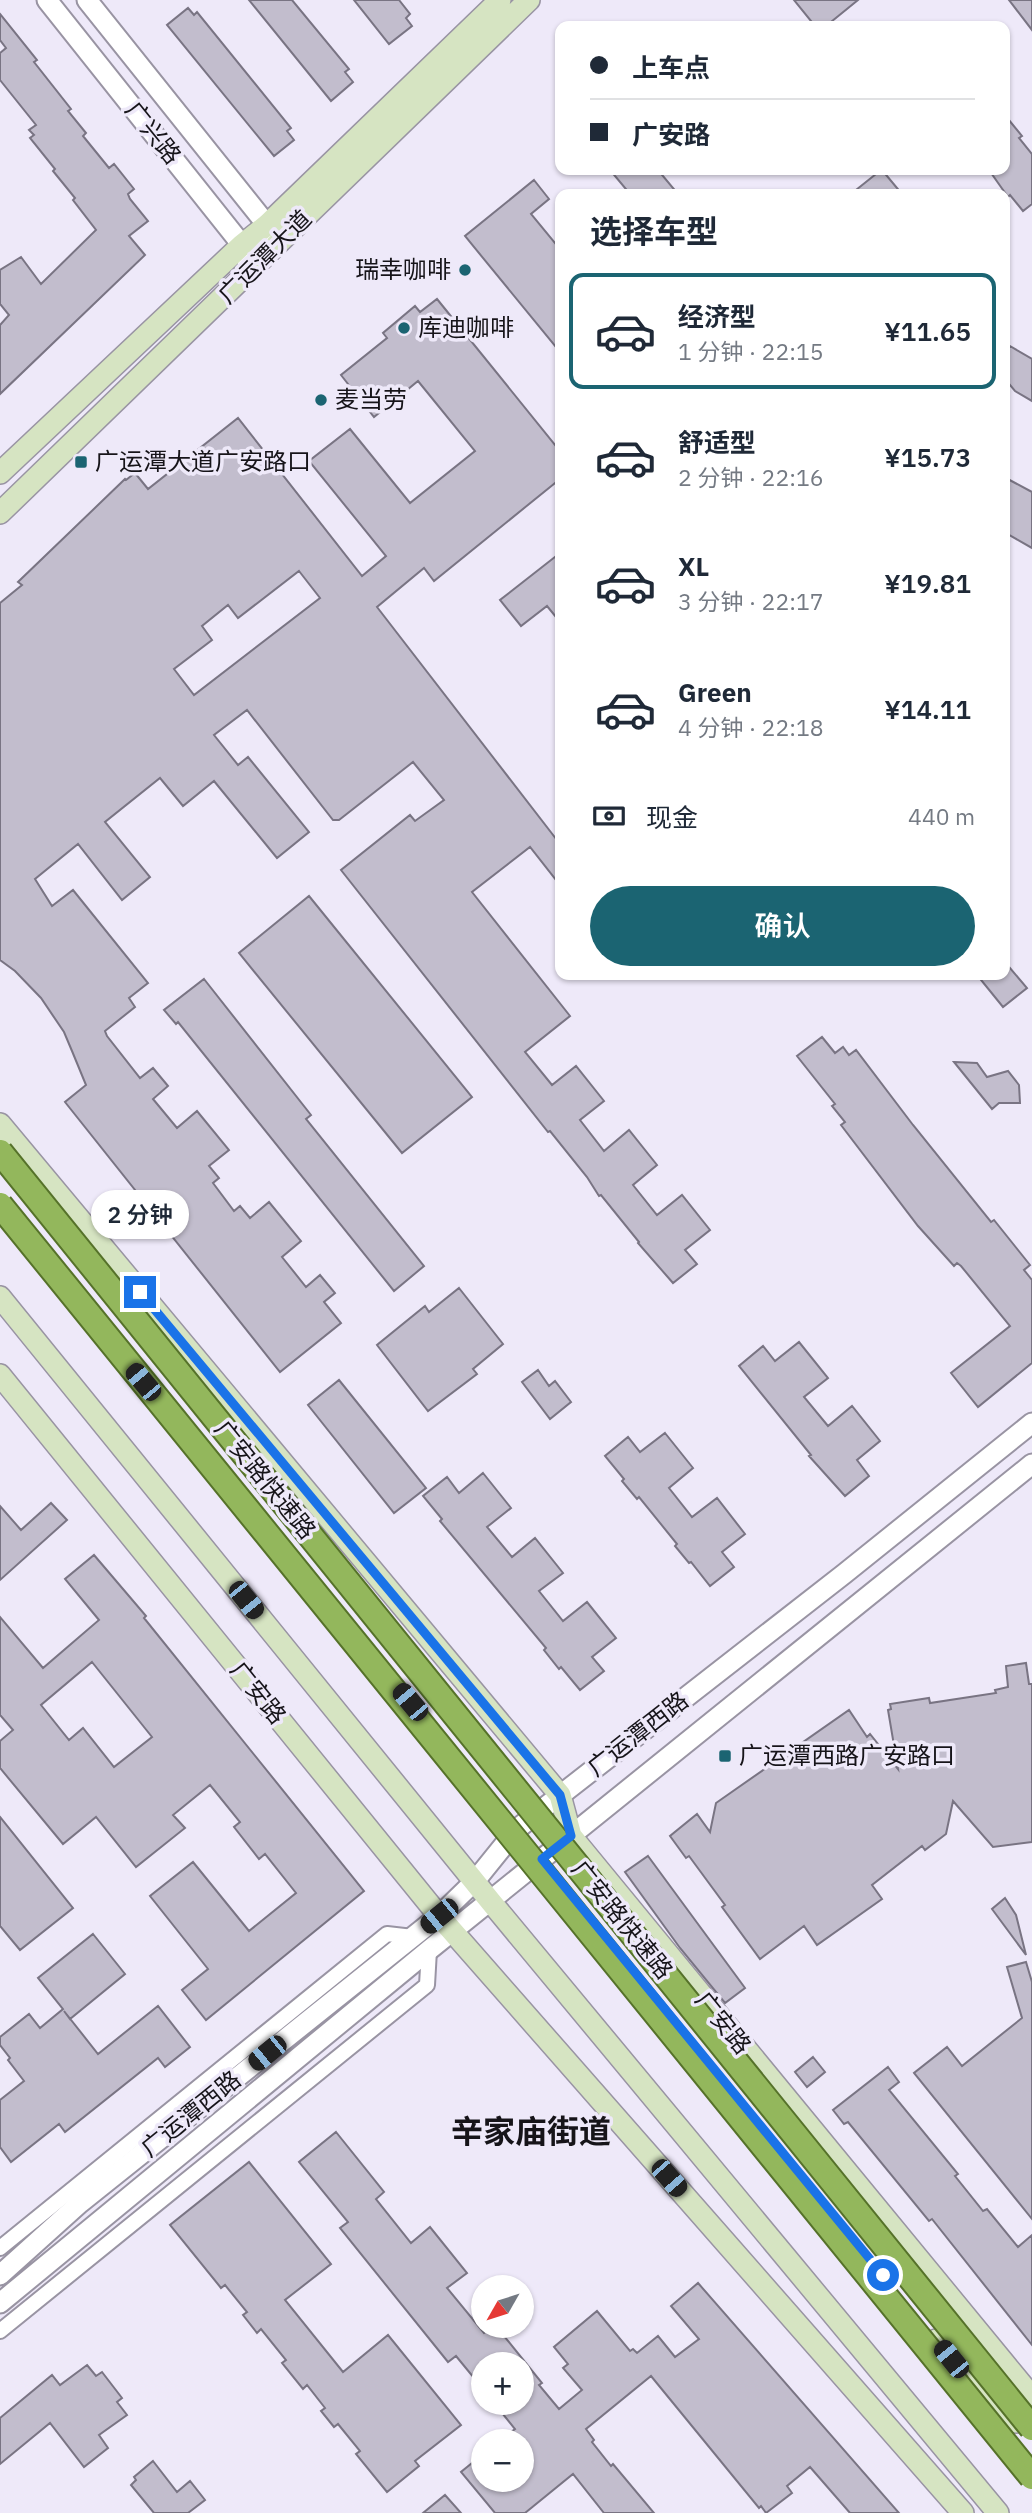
<!DOCTYPE html>
<html lang="zh">
<head>
<meta charset="utf-8">
<style>
	body { margin:0; font-family:"IBM Plex Sans","Noto Sans SC",sans-serif; background:#f2f2f3; color:#1f2937; height:100vh; display:flex; flex-direction:column; font-size:26px; white-space:nowrap }
	* { box-sizing:border-box; margin:0 }
	p { font-size:23px; color:#747a83 }
	.icon { flex:none; width:38px; height:38px; fill:none; stroke:currentColor; stroke-width:2; stroke-linecap:round; stroke-linejoin:round }
	.map { position:relative; flex:1; overflow:hidden }
	.drawer { position:absolute; left:555px; top:189px; width:455px; height:791px; display:flex; flex-direction:column; background:#fff; border-radius:14px; box-shadow:0 2px 5px #0004 }
	.drawer>* { flex:none }
	.top-card { position:absolute; left:555px; top:21px; width:455px; height:154px; border-radius:14px; box-shadow:0 2px 5px #0004; display:grid; align-content:center; height:154px; padding:0 35px; background:#fff }
	.needle { width:46px; rotate:231deg }
	.buttons { position:absolute; left:471px; top:2275px; display:grid; gap:14px }
	.buttons a { display:grid; place-items:center; width:63px; height:63px; border-radius:50%; background:#fff; box-shadow:0 2px 5px #0004; font-size:35px }
	.end { position:absolute; width:32px; height:32px; margin:-16px; border:9px solid #1a73e8; background:#fff; box-shadow:0 0 0 4px #fff }
	.from { border-radius:50% }
	.bubble { position:absolute; height:49px; border-radius:24px; background:#fff; box-shadow:0 2px 5px #0004; font-size:23px; font-weight:600; line-height:49px; text-align:center }
	.car { position:absolute; width:21px; height:42px; margin:-21px -10px; border-radius:9px; box-shadow:0 0 5px 2px #0007; background:linear-gradient(#222 24%,#8ab4d8 0 40%,#222 0 76%,#8ab4d8 0 86%,#222 0) }
	.top-card b { display:flex; align-items:center; gap:24px; height:66px; font-size:26px }
	.top-card b+b { border-top:2px solid #e0e1e3 }
	.top-card i { width:18px; height:18px; background:#1f2937 }
	ul { padding:0; list-style:none }
	li { display:flex; align-items:center; gap:21px; height:116px; margin:0 14px 10px; padding:0 21px; border:4px solid transparent; border-radius:14px }
	li div { flex:1 }
	li b { display:block; font-size:26px }
	li em { font-style:normal; font-weight:600 }
	li.on { border-color:#1b6472 }
	li>.icon { width:63px; height:63px; stroke-width:1.5 }
	h2 { padding:0 35px; font-size:32px; line-height:84px }
	.pay { display:flex; align-items:center; gap:18px; height:77px; padding:0 35px; font-size:26px }
	.pay p { margin-inline-start:auto }
	.primary-button { display:flex; gap:14px; margin-top:auto; padding:14px 35px }
	.primary-button a { flex:1; height:80px; border-radius:42px; background:#1b6472; color:#fff; font-size:28px; font-weight:600; line-height:80px; text-align:center }
	.map>svg:first-child { display:block }
</style>
</head>
<body>
<div class="map">
<svg width="1032" height="2513" viewBox="0 0 1032 2513">
	<rect width="100%" height="100%" fill="#eee9f9"/>
	<!-- building -->
	<path fill="#c2bdcd" stroke="#797483" stroke-width="2" fill-rule="evenodd" d="M249,0H292L349,69L345,72L353,82L331,101Z
		M354,0H399L410,14L406,18L412,26L389,44Z
		M794,0H858L826,26H815Z
		M1009,0H1032V30Z
		M188,8L194,15L197,12L291,128L287,131L294,140L274,156L167,25Z
		M0,14L37,60L34,62L71,109L68,111L86,133L83,136L109,168L114,164L134,189L128,194L130,199L148,221L129,236L145,255L0,394V325L9,315L0,304V270L21,257L41,284L96,230L73,200L75,198L53,171L55,169L30,138L34,135L29,130L36,125L0,80V53L6,48L0,40Z
		M1004,114L1022,136L1019,138L1032,154V204L1023,211L1010,195L1008,197L989,170H1004Z
		M610,170H658L678,194H630Z
		M882,170L902,194H851L881,170Z
		M534,180L549,199L531,214L560,249V352L465,236Z
		M437,299L560,451V479L434,581L424,568L377,607L560,844V885L530,847L472,892L570,1016L525,1052L552,1085L576,1066L604,1101L580,1120L604,1151L629,1130L657,1165L633,1185L657,1215L682,1195L710,1230L685,1250L697,1264L673,1283L638,1243L639,1242L601,1195L599,1196L587,1177L550,1131L548,1132L341,870L410,815L415,821L444,800L413,762L339,820H333L247,710L214,735L238,765L248,757L309,832L277,858L214,781L183,806L160,778L105,822L150,877L122,900L78,844L35,879L52,906L73,890L148,983L129,998L135,1007L105,1031L107,1036L140,1078L153,1068L168,1086L153,1099L177,1128L197,1111L229,1150L209,1166L219,1178L213,1183L234,1211L240,1206L250,1218L269,1202L301,1241L282,1257L306,1287L320,1275L335,1293L324,1302L341,1323L280,1372L65,1102L86,1085L72,1051L64,1032L41,998L15,971L0,960V603L22,585L18,582L125,479L126,480L135,473L148,489L238,418L362,576L386,556L309,461L350,429L410,503L475,451L418,381L374,417L341,375L387,338L383,333L415,306L420,312ZM299,571L320,598L194,695L174,669L212,640L202,626L228,605L238,618Z
		M1010,346L1032,359V401L1015,391L1004,378V356Z
		M1004,477L1032,492V548L1004,532Z
		M560,553V622L547,606L521,626L500,600Z
		M309,896L472,1097L402,1153L239,953Z
		M1004,961L1027,988L1003,1007L977,975H1004Z
		M204,979L311,1115L306,1119L424,1266L394,1291L178,1022L176,1024L164,1010Z
		M822,1037L835,1053L843,1047L849,1055L856,1050L913,1125L991,1222L994,1220L1030,1265L1024,1270L1032,1280V1363L978,1407L951,1373L1010,1326L961,1266L957,1263L954,1266L918,1226L841,1125L845,1122L832,1106L835,1104L797,1056Z
		M954,1062L977,1063L987,1077L1008,1071L1019,1085L1020,1103H999L992,1109Z
		M459,1288L503,1344L473,1369L477,1374L428,1411L377,1345L425,1306L429,1312Z
		M799,1342L828,1378L804,1397L828,1426L852,1406L880,1441L857,1460L869,1476L845,1496L809,1456L811,1455L739,1366L763,1346L775,1361Z
		M538,1370L549,1386L555,1381L571,1402L550,1419L522,1382Z
		M339,1380L426,1488L394,1513L308,1405Z
		M665,1433L693,1468L669,1488L692,1517L717,1498L745,1534L722,1552L734,1567L710,1586L691,1562L689,1563L675,1546L677,1544L639,1497L637,1499L622,1481L624,1479L605,1456L628,1437L640,1452Z
		M483,1473L511,1508L487,1527L512,1557L535,1538L563,1573L539,1591L563,1621L587,1602L616,1638L592,1657L604,1671L580,1690L561,1667L559,1669L544,1650L546,1648L440,1521L442,1519L423,1496L447,1477L459,1493Z
		M51,1503L67,1520L0,1580V1506L21,1530Z
		M94,1555L146,1616L144,1618L364,1891L206,2020L182,1990L208,1969L150,1896L193,1862L249,1931L296,1893L265,1854L259,1859L234,1827L240,1822L210,1785L173,1815L185,1828L136,1867L96,1817L63,1844L0,1768V1741L13,1730L0,1715V1617L43,1668L99,1620L65,1579ZM92,1662L152,1737L114,1767L83,1728L69,1740L41,1705Z
		M1026,1663L1029,1684H1032V1842L993,1847L953,1801L946,1834L925,1850L922,1846L872,1885L882,1899L817,1945L804,1926L760,1959L722,1907L725,1905L689,1856L686,1858L670,1836L697,1814L710,1832L716,1803L849,1710L867,1737L870,1734L898,1769L888,1710L891,1709L890,1704L929,1698L930,1703L996,1693L995,1690L1008,1687L1006,1666Z
		M0,1817L73,1908L20,1950L0,1926Z
		M648,1856L745,1988L725,2003L680,1948L625,1872Z
		M1005,1898L1016,1915L1026,1955L992,1909Z
		M93,1934L125,1974L70,2019L64,2011L98,2054L158,2006L190,2047L165,2067L158,2058L65,2132L59,2124L11,2162L0,2147V2100L24,2081L8,2060L10,2058L0,2045V2037L29,2014L40,2028L63,2009L38,1978Z
		M1026,1962L1032,1982V2219L914,2073L947,2047L962,2066L1022,2018L1007,1967Z
		M813,2057L825,2072L807,2087L795,2072Z
		M888,2067L899,2082L889,2090L958,2174L955,2176L983,2211L987,2209L1018,2247L1032,2235V2345L932,2219L929,2221L848,2122L844,2124L833,2110Z
		M336,2132L384,2192L376,2199L411,2243L430,2227L467,2273L447,2288L484,2333L496,2326L542,2383L539,2385L559,2409L582,2390L563,2368L568,2364L554,2347L597,2311L630,2351L633,2349L637,2353L658,2336L675,2357L699,2339L671,2306L698,2283L899,2513H850L810,2467L787,2486L792,2493L766,2513L761,2506L759,2508L651,2376L586,2429L594,2440L592,2442L611,2466L613,2464L654,2513H604L573,2474L525,2513H495L461,2472L483,2454V2480H522V2441H499L515,2429L494,2403H522V2364H483V2389L456,2356L448,2362L340,2228L348,2222L299,2162Z
		M249,2162L331,2264L285,2300L343,2372L388,2335L461,2425L415,2461L419,2466L387,2492L356,2454L360,2451L338,2424L334,2427L321,2411L325,2408L307,2385L303,2389L282,2363L286,2360L261,2329L257,2333L243,2315L247,2312L225,2285L221,2288L170,2225Z
		M87,2365L96,2376L102,2372L122,2398L117,2402L127,2415L99,2435L108,2448L84,2467L50,2423L0,2464V2418L52,2375L60,2385Z
		M153,2461L177,2492L190,2481L205,2500L188,2513H154L131,2485L136,2480L134,2477Z
		M445,2495L461,2513H423Z"/>
	<g fill="none" stroke-linecap="round" stroke-linejoin="round">
		<defs>
			<path id="minor" d="M0,2248L387,1934L413,1937
				M0,2331L427,1985L429,1950"/>
			<path id="tertiary" d="M47,0L242,245L250,271
				M87,0L267,225L269,239
				M0,2275L80,2203L439,1916L475,1881L517,1829L844,1574L1032,1423
				M0,2303L429,1950L1032,1464"/>
			<path id="secondary" d="M0,473L242,245L267,225L500,0
				M0,513L529,0
				M0,1124L560,1795L571,1836L1032,2397
				M0,1297L491,1902L998,2513
				M0,1375L439,1916L963,2513
				M936,2340L951,2359L1016,2422"/>
		</defs>
		<!-- minor casing -->
		<use href="#minor" stroke="#9994a3" stroke-width="18"/>
		<!-- tertiary casing -->
		<use href="#tertiary" stroke="#9994a3" stroke-width="23"/>
		<!-- secondary casing -->
		<use href="#secondary" stroke="#9994a3" stroke-width="24"/>
		<!-- minor -->
		<use href="#minor" stroke="#fff" stroke-width="14"/>
		<!-- tertiary -->
		<use href="#tertiary" stroke="#fff" stroke-width="19"/>
		<!-- secondary -->
		<use href="#secondary" stroke="#d6e4c2" stroke-width="21"/>
		<defs>
			<path id="trunk-bridge" d="M0,1152L1032,2428
				M0,1205L1032,2477"/>
		</defs>
		<!-- trunk-bridge casing -->
		<use href="#trunk-bridge" stroke="#56722a" stroke-width="28" stroke-linecap="butt"/>
		<!-- trunk-bridge -->
		<use href="#trunk-bridge" stroke="#93b75c" stroke-width="24"/>
	</g>
	<g fill="none" stroke-linecap="round" stroke-linejoin="round">
		<!-- route -->
		<path stroke="#1a73e8" stroke-width="9" d="M140,1292L560,1795L571,1836L542,1859L883,2275"/>
	</g>
	<!-- markers -->
	<g fill="#1b6472" stroke="#eee9f9" stroke-width="2.5">
		<circle cx="465" cy="270" r="7"/>
		<circle cx="404" cy="328" r="7"/>
		<circle cx="321" cy="400" r="7"/>
		<rect x="74" y="455" width="14" height="14" rx="3.5"/>
		<rect x="718" y="1749" width="14" height="14" rx="3.5"/>
	</g>
	<g text-anchor="middle" stroke-width="7" stroke-linejoin="round" paint-order="stroke">
		<!-- street labels -->
		<g font-size="24" fill="#161419" stroke="#eee9f9">
			<text transform="translate(153 133) rotate(51)" y="8">广兴路</text>
			<text transform="translate(265 257) rotate(-45)" y="8">广运潭大道</text>
			<text transform="translate(265 1480) rotate(51)" y="8">广安路快速路</text>
			<text transform="translate(258 1693) rotate(51)" y="8">广安路</text>
			<text transform="translate(638 1734) rotate(-38)" y="8">广运潭西路</text>
			<text transform="translate(622 1920) rotate(51)" y="8">广安路快速路</text>
			<text transform="translate(723 2023) rotate(51)" y="8">广安路</text>
			<text transform="translate(191 2114) rotate(-39)" y="8">广运潭西路</text>
		</g>
		<!-- poi labels -->
		<g font-size="24" fill="#161419" stroke="#eee9f9" text-anchor="start">
			<text x="451" y="278" text-anchor="end">瑞幸咖啡</text>
			<text x="418" y="336">库迪咖啡</text>
			<text x="335" y="408">麦当劳</text>
			<text x="95" y="470">广运潭大道广安路口</text>
			<text x="739" y="1764">广运潭西路广安路口</text>
		</g>
		<!-- district labels -->
		<g font-size="32" font-weight="bold" fill="#161419" stroke="#eee9f9">
			<text x="531" y="2143">辛家庙街道</text>
		</g>
	</g>
</svg>
<div class="buttons">
<a><svg class="needle" viewBox="-14 -14 28 28"><path d="M0-13l5 13h-10z" fill="#e53935"/><path d="M0 13l5-13h-10z" fill="#747a83"/></svg></a>
<a>+</a>
<a>−</a>
</div>
<i class="end from" style="left:883px;top:2275px"></i>
<i class="end" style="left:140px;top:1292px"></i>
<div class="bubble" style="left:91px;top:1190px;width:98px">2 分钟</div>
<i class="car" style="left:143px;top:1382px;rotate:320deg"></i>
<i class="car" style="left:246px;top:1600px;rotate:141deg"></i>
<i class="car" style="left:410px;top:1702px;rotate:320deg"></i>
<i class="car" style="left:439px;top:1916px;rotate:231deg"></i>
<i class="car" style="left:267px;top:2053px;rotate:231deg"></i>
<i class="car" style="left:669px;top:2178px;rotate:139deg"></i>
<i class="car" style="left:951px;top:2359px;rotate:321deg"></i>
<div class="top-card">
<b><i class="from"></i>上车点</b>
<b><i></i>广安路</b>
</div>
<section class="drawer">
<h2>选择车型</h2>
<ul>
<li class="on"><svg class="icon" aria-label="car" viewBox="0 0 24 24"><path d="M5 17H2v-5l4-1 3-4h7l3 4 3 1v5h-3M9 17h6M6 11h13"/><circle cx="7" cy="17" r="2"/><circle cx="17" cy="17" r="2"/></svg><div><b>经济型</b><p>1 分钟 · 22:15</p></div><em>¥11.65</em></li>
<li><svg class="icon" aria-label="car" viewBox="0 0 24 24"><path d="M5 17H2v-5l4-1 3-4h7l3 4 3 1v5h-3M9 17h6M6 11h13"/><circle cx="7" cy="17" r="2"/><circle cx="17" cy="17" r="2"/></svg><div><b>舒适型</b><p>2 分钟 · 22:16</p></div><em>¥15.73</em></li>
<li><svg class="icon" aria-label="car" viewBox="0 0 24 24"><path d="M5 17H2v-5l4-1 3-4h7l3 4 3 1v5h-3M9 17h6M6 11h13"/><circle cx="7" cy="17" r="2"/><circle cx="17" cy="17" r="2"/></svg><div><b>XL</b><p>3 分钟 · 22:17</p></div><em>¥19.81</em></li>
<li><svg class="icon" aria-label="car" viewBox="0 0 24 24"><path d="M5 17H2v-5l4-1 3-4h7l3 4 3 1v5h-3M9 17h6M6 11h13"/><circle cx="7" cy="17" r="2"/><circle cx="17" cy="17" r="2"/></svg><div><b>Green</b><p>4 分钟 · 22:18</p></div><em>¥14.11</em></li>
</ul>
<div class="pay"><svg class="icon" aria-label="cash" viewBox="0 0 24 24"><path d="M3 7h18v10H3z"/><circle cx="12" cy="12" r="2"/></svg>现金<p>440 m</p></div>
<div class="primary-button"><a>确认</a></div>
</section>
</div>
</body>
</html>
